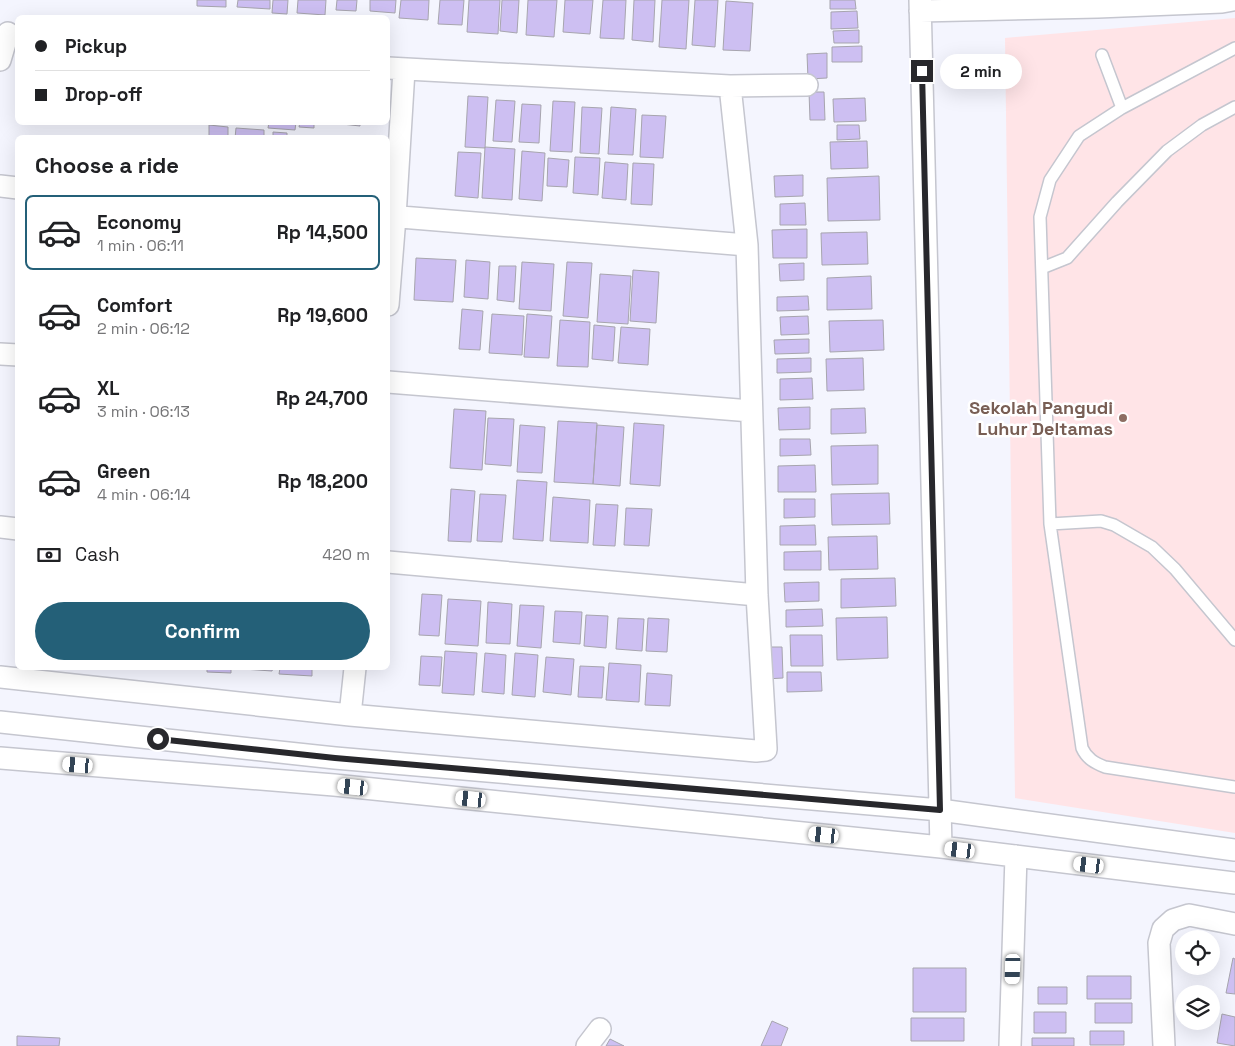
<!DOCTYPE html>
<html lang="en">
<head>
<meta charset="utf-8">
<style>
	body { margin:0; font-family:"Space Grotesk",sans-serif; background:#f2f2f2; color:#202124; height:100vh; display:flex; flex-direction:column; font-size:19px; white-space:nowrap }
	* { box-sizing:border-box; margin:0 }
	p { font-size:16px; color:#757577 }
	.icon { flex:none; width:28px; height:28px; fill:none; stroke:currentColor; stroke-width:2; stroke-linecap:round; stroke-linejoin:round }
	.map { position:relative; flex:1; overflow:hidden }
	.sheet { position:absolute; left:15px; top:135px; width:375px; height:535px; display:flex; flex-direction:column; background:#fff; border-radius:8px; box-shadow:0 5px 20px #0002 }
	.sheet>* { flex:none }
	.banner { position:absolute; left:15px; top:15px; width:375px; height:110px; border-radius:8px; box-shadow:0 5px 20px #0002; display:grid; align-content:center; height:110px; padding:0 20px; background:#fff }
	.tools { position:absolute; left:1175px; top:930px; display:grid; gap:10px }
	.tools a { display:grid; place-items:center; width:45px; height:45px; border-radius:50%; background:#fff; box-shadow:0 5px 20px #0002; font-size:25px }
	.end { position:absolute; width:22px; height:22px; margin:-11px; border:6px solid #28282c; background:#fff; box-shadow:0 0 0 2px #fff }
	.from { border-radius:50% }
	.bubble { position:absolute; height:35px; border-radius:18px; background:#fff; box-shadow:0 5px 20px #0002; font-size:16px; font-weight:700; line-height:35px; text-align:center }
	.car { position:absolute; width:15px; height:30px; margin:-15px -8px; border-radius:6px; box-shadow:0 0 4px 1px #0007; background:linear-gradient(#fff 24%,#345 0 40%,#fff 0 76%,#345 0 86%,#fff 0) }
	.banner b { display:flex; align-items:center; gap:18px; height:48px; font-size:19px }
	.banner b+b { border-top:1px solid #e0e0e0 }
	.banner i { width:12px; height:12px; background:#202124 }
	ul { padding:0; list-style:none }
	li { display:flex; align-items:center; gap:15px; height:75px; margin:0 10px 8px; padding:0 10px; border:2px solid transparent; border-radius:8px }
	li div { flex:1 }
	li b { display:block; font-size:19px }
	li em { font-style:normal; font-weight:700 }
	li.active { border-color:#246078 }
	li>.icon { width:45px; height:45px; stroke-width:1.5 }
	h2 { padding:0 20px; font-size:22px; line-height:60px }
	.pay { display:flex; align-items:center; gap:12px; height:55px; padding:0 20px; font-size:19px }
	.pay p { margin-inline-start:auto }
	.primary-button { display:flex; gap:10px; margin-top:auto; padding:10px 20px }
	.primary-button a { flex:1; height:58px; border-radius:30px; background:#246078; color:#fff; font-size:20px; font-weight:700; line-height:58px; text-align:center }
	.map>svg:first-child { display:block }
</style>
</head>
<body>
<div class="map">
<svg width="1235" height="1046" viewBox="0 0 1235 1046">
	<rect width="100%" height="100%" fill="#f4f5fe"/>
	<!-- education -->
	<path fill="#ffe4e7" d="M1235,18V833L1015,798L1005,38Z"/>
	<!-- building -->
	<path fill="#cdbff2" stroke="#a7a5ae" d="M197,0H226V7L197,6Z
		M238,0H270V9L237,7Z
		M273,0H288L287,14L272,13Z
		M298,0H326L325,15L297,13Z
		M337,0H357L356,11L336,10Z
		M370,0H396L395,13L370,11Z
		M401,0H429L428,20L399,18Z
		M440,0H464L462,25L438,24Z
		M469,0H500L498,34L467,32Z
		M502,0H519L517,33L500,31Z
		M528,0H557L554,37L526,35Z
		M565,0H593L590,34L563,32Z
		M603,0H626L624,39L600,38Z
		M634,0H655L653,42L632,40Z
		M662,0H689L686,49L659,47Z
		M695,0H718L715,47L692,45Z
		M830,0H855L856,9H830Z
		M726,1L753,3L750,51L723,50Z
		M857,11L858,28L831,29V12Z
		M859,30V43H834L833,31Z
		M862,46V62H832V47Z
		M827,53V78L808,79L807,54Z
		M809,92H824L825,120H810Z
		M468,96L488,97L485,148L465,147Z
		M865,98L866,121L834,122L833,99Z
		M496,100L515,101L512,142L493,141Z
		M553,101L575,102L572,152L550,151Z
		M522,104L541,105L539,143L519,142Z
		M582,107L602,108L599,154L580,153Z
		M611,107L636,109L633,155L608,154Z
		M642,115L666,116L663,158L640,157Z
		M269,122H296L295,130L268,128Z
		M300,122H314V128L299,127Z
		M324,122H360V126Z
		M209,125L228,127V138H209Z
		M837,125H859L860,139L837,140Z
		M236,128L264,130V138H235Z
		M273,132L287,133V138H273Z
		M867,141L868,168L831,169L830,142Z
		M485,147L515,149L512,200L482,198Z
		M522,151L545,153L542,201L519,199Z
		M458,152L481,153L478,198L455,196Z
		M575,157L600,158L598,195L573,193Z
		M548,158L569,160L567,187L547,186Z
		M605,162L628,164L626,200L602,198Z
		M633,163L654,164L652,205L631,204Z
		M803,175V196L775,197L774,176Z
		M879,176L880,220L828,221L827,178Z
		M805,203L806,225H780V204Z
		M807,229V258H773L772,230Z
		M867,232L868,264L822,265L821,233Z
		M416,258L456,260L453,302L414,300Z
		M466,260L490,262L488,299L464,297Z
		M522,262L554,264L551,311L519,309Z
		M567,262L592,263L588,318L563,316Z
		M804,263V280L780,281L779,264Z
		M499,266H516L514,302L497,300Z
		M633,270L659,272L656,323L630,321Z
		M600,274L631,276L628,324L597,322Z
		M871,276L872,309L827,310V278Z
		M808,296L809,310L777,311V297Z
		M462,309L483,311L480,350L459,349Z
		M492,314L524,316L522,355L489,353Z
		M527,314L552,316L549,358L524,357Z
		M808,316L809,334L781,335L780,317Z
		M560,320L590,322L588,367L557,366Z
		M883,320L884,350L830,352L829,321Z
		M594,325L615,327L613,361L592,359Z
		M621,327L650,329L648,365L618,363Z
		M809,339V353L775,354L774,340Z
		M811,358V372L777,373V359Z
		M863,358L864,390L827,391L826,359Z
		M812,378L813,399L780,400V379Z
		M810,407V429L779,430L778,408Z
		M865,408L866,433L831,434V409Z
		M454,409L486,411L482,470L450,468Z
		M488,418L514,419L511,466L485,464Z
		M558,421L597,423L593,484L554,482Z
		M634,423L664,425L660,486L630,484Z
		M520,425L545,427L542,473L517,472Z
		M597,425L624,427L620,486L593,484Z
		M780,439H810L811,455L780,456Z
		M878,445V484L832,485L831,446Z
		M815,465L816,492H778V466Z
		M517,480L547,482L543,541L513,539Z
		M451,489L475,491L471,542L448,541Z
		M889,493L890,524L832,525L831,494Z
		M480,494L506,495L502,542L477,541Z
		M553,497L590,500L588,543L550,541Z
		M784,499H815V517L784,518Z
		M596,504L618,505L615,546L593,545Z
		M626,508L652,509L649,546L624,545Z
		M815,525L816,545H780V526Z
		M877,536L878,569L829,570L828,537Z
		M821,551V570H784V552Z
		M895,578L896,606L841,608V579Z
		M819,582V601L785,602L784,583Z
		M422,594L442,595L439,636L419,635Z
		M448,599L481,601L478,646L445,644Z
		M488,602L512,604L510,644L486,643Z
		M520,605L544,606L541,648L517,646Z
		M822,609L823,626L786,627V610Z
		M555,611L582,612L580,644L553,642Z
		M586,615L608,616L606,648L584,646Z
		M887,617L888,658L837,660L836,618Z
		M618,618L644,619L642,651L616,649Z
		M648,618L669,619L667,652L646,651Z
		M790,635H822L823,666H791Z
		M765,647H782L783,678L766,679Z
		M445,651L477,653L474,695L442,693Z
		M485,653L506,655L504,694L482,692Z
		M515,653L538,655L535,697L512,695Z
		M421,656L442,657L440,686L419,685Z
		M546,657L574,659L571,695L543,692Z
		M609,663L641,665L639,702L606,700Z
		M580,666L604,667L602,698L578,697Z
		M207,668H231V673L207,672Z
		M243,668H273L272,671L243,669Z
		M280,668H312V676L279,674Z
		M787,672H821L822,691L787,692Z
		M647,673L672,675L670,706L645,705Z
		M1233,958L1235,959V994L1226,993Z
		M913,968H966V1012H913Z
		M1087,976H1131V999H1087Z
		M1038,987H1067V1004H1038Z
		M1095,1003H1132V1023H1095Z
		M1034,1012H1066V1033H1034Z
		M1222,1014L1235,1017V1046L1217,1043Z
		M911,1018H964V1041H911Z
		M772,1021L788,1028L781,1046H761Z
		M1090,1031H1124V1045H1090Z
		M17,1036L60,1038L59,1046H17Z
		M1032,1038H1074V1046H1032Z
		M610,1039L624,1046H606Z"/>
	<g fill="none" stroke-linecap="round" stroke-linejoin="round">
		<defs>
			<path id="lane" d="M1235,48L1122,108L1079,136L1050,180L1040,217L1050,524L1082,748C1087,759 1095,763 1105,767L1235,787
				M1102,55L1122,108
				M1042,268L1067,258L1117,202L1167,151L1202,125L1235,107
				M1050,524L1101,521L1114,525L1152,547L1175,569L1235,640"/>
			<path id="street" d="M920,0L941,847
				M920,11L1098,7L1222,2L1233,0
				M0,60L8,33
				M388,68L730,86L807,85
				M0,186L18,188
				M388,216L747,245
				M388,305L395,217L404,70
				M0,354L18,355
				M388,382L751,411
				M0,527L18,529
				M388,562L757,595
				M0,677L350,715L756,751L766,750V748L757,595L747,245L730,86
				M350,715L355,668
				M0,722L335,758L940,810L1235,850
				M0,758L334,785L941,847L1235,883
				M587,1046L600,1029
				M1010,1046L1016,856
				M1164,1046L1159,943L1163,929L1173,920L1189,915L1235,924"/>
		</defs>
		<!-- lane casing -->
		<use href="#lane" stroke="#c5c6cf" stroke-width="14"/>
		<!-- street casing -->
		<use href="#street" stroke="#c5c6cf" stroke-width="24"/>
		<!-- lane -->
		<use href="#lane" stroke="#fff" stroke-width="11"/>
		<!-- street -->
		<use href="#street" stroke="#fff" stroke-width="21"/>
	</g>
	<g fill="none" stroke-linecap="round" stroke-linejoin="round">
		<!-- route -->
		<path stroke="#28282c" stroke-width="6" d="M158,739L335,758L940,810L922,71"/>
	</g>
	<!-- markers -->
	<circle fill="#8d6e63" stroke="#fff" stroke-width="2" cx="1123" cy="418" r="5"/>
	<g text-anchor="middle" stroke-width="5" stroke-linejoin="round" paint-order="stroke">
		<!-- education labels -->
		<g font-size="18" font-weight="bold" fill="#785e54" stroke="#fff" text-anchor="end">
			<text x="1113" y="414">Sekolah Pangudi<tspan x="1113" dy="21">Luhur Deltamas</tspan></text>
		</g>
	</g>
</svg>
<div class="tools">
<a><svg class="icon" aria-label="locate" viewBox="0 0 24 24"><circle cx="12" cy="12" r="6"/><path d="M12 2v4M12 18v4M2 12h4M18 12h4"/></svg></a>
<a><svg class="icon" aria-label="layers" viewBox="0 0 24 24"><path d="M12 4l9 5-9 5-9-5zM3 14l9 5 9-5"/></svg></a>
</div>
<i class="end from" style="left:158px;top:739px"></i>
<i class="end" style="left:922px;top:71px"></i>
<div class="bubble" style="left:940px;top:54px;width:82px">2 min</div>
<i class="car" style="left:78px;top:765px;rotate:275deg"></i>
<i class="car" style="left:353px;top:787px;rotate:276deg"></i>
<i class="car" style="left:471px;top:799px;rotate:276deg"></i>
<i class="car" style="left:824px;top:835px;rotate:276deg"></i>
<i class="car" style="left:960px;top:850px;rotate:277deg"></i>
<i class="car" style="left:1089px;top:865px;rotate:277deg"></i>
<i class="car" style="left:1013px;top:969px;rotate:182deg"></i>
<div class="banner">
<b><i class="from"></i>Pickup</b>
<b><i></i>Drop-off</b>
</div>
<section class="sheet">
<h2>Choose a ride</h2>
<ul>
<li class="active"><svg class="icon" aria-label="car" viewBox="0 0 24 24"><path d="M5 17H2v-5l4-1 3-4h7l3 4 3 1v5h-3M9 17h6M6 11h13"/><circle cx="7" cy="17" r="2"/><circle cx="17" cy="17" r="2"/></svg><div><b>Economy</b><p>1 min · 06:11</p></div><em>Rp 14,500</em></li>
<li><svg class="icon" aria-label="car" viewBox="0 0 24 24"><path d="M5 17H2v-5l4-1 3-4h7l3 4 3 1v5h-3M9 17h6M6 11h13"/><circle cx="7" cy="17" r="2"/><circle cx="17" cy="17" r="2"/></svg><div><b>Comfort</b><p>2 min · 06:12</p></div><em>Rp 19,600</em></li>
<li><svg class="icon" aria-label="car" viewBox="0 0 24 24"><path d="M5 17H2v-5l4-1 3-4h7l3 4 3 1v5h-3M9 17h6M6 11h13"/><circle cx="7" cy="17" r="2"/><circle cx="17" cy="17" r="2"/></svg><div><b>XL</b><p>3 min · 06:13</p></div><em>Rp 24,700</em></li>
<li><svg class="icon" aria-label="car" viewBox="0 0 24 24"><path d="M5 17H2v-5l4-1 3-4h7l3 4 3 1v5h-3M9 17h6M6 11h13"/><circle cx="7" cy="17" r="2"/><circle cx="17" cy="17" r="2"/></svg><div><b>Green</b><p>4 min · 06:14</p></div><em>Rp 18,200</em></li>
</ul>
<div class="pay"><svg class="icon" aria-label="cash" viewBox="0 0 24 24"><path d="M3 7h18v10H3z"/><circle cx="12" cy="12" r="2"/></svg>Cash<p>420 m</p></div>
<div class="primary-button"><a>Confirm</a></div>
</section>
</div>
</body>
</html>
